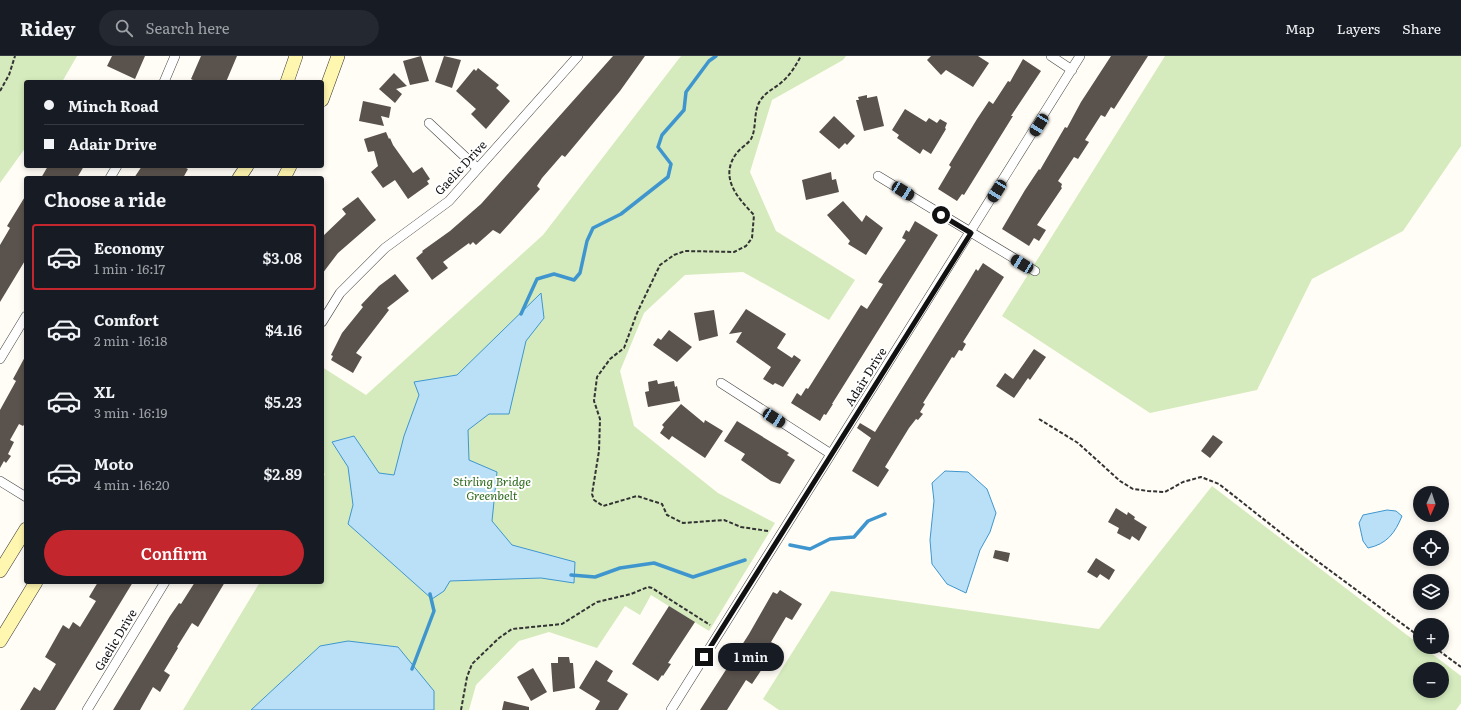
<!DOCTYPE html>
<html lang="en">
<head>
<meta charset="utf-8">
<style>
	body { margin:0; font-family:Literata,serif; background:#242831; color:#f1f3f6; height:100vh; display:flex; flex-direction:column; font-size:15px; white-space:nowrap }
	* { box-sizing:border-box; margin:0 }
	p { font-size:13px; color:#9ea1a6 }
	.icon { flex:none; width:22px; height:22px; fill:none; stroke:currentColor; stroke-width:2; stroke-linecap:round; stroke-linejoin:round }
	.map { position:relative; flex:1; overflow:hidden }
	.sheet { position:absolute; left:24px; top:120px; width:300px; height:408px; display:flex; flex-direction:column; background:#171b24; border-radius:4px; box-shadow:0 2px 6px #0003 }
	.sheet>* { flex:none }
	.guide { position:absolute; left:24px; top:24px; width:300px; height:88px; border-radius:4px; box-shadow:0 2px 6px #0003; display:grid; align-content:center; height:88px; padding:0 20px; background:#171b24 }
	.needle { width:26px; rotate:183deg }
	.fabs { position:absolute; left:1413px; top:430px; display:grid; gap:8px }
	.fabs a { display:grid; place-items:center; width:36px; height:36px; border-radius:50%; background:#171b24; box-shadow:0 2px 6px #0003; font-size:20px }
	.end { position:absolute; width:18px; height:18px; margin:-9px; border:5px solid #111; background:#fff; box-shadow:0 0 0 2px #fff }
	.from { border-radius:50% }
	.bubble { position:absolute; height:28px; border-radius:14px; background:#171b24; box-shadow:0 2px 6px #0003; font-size:13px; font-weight:600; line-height:28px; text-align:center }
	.car { position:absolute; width:12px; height:24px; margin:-12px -6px; border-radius:5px; box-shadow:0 0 3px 1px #0007; background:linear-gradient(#222 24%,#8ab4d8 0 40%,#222 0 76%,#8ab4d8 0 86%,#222 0) }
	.guide b { display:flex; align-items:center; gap:14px; height:38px; font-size:15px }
	.guide b+b { border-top:1px solid #363941 }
	.guide i { width:10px; height:10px; background:#f1f3f6 }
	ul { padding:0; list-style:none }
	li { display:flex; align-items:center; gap:12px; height:66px; margin:0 8px 6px; padding:0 12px; border:2px solid transparent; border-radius:4px }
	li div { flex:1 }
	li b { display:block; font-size:15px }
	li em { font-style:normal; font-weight:600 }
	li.active { border-color:#c4262e }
	li>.icon { width:36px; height:36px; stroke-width:1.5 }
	h2 { padding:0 20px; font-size:18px; line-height:48px }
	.action { display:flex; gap:8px; margin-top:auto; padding:8px 20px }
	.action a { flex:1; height:46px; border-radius:24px; background:#c4262e; color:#fff; font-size:16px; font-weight:600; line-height:46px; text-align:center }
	header { display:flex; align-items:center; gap:24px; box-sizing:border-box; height:56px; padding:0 20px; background:#171b24; border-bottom:1px solid #363941 }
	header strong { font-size:19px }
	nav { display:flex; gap:22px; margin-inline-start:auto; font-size:14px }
	.search { width:280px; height:36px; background:#242831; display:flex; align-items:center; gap:10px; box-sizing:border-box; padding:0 14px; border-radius:22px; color:#9ea1a6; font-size:15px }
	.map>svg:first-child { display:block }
</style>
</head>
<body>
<header>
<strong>Ridey</strong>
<div class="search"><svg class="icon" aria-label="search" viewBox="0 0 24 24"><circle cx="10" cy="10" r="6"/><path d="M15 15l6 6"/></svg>Search here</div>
<nav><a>Map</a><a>Layers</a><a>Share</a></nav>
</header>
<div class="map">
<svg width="1461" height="654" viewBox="0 0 1461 654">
	<rect width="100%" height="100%" fill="#fffdf5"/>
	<!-- green -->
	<path fill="#d5ebbd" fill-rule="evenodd" d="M0,0H77L62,26H26V91L0,127Z
		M681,0H846L843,4L772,44L750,116L776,175L855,224L829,264L743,216L685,219L644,257L620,315L634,370L718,437L775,467L709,575L651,539L640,559L625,550L597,592L549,576L519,585L476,629L469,654H183L260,526H322V423L325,418L322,416V311L366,339L543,179Z
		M1165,0H1461V90L1403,175L1312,223L1257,334L1150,357L1002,260Z
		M1212,430L1420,589V591H1423L1461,620V647L1456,654H779L763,643L831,535L1099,573ZM1420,613H1442V635H1420Z"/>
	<!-- water -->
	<path fill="#b9e0f7" stroke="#3f96cf" d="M541,237L544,262L526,285L509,358H489L468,374L469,404L497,416L492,465L512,489L575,506L574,527L541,522L450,525L444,535L432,543L348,468L353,449L348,411L332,386L354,380L379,417L394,419L404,380L419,339L414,326L457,319Z
		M945,415L968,416L987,433L996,457L990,476L980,494L966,537L947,528L932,508L930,484L934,445L932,427Z
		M1387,454L1396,455L1402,460C1395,477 1387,488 1368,492L1363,485L1359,467L1363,459Z
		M348,585L398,591L434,635V654H251L320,590Z"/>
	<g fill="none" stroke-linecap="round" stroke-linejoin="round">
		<!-- stream -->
		<path stroke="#3f96cf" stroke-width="3.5" d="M521,258L537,223L554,218L574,224L580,217L587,185L593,172L621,158L668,121L671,108L658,91L662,79L684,54L686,36L709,5L716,0
			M790,489L810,493L830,483L854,481L868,465L885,458
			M571,519L595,521L620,512L654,507L693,521L745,504
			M412,613L434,555L430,538"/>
	</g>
	<!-- building -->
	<path fill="#5a524d" d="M112,0H145L135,23L107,10Z
		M201,0H237L226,26H197L191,23Z
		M421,0L429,25L410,29L403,5Z
		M444,0L461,4L452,32L435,26Z
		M613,0H645L620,35L565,101L562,99L542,122L537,130L540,133L510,167L500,178L493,174L476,189L473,186L470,189L469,187L443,206L448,212L432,224L416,202L423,196L422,195L450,175L481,148Z
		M931,0H978L989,7L973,31L946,14L941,19L927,4Z
		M1111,0H1148L1114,53L1111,51L1105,61L1101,59L1085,84L1089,86L1078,103L1074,101L1058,125L1062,128L1061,131L1062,132L1037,169L1046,174L1039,185L1034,182L1029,190L1002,173L1025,134L1039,113L1040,114L1065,71L1067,72L1081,46Z
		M1023,3L1041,15L1011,60H1013L964,139L962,138L957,145L938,133L951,111L949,109L977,63L989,45L993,48L1008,25L1010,26Z
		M478,12L499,29L496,32L510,45L486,73L471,58L476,53L456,35L474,13L476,15Z
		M394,17L407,30L396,33L402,38L395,47L379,33Z
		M867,39V42L877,40L884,70L864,75L856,44H859L858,41Z
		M363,45L391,51L389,62L381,60L384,70L359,65Z
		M905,53L926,66L929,62L937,67L940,63L947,67L945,72L946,73L931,98L923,93L920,98L897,82L899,79L892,74Z
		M834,60L855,80L847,89L845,87L839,93L819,76Z
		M386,76L389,83L390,82L393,89L413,117L422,111L430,123L427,125L429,128L408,143L395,124L383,132L371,116L378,110L374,95L368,96L364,83Z
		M48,110H84L77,122H41Z
		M142,110H182L188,113L183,122H134Z
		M831,116L832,124L836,123L839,136L806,144L802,124Z
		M26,139V203L0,246V189L10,172L7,170Z
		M358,141L376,164L338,197L322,218V181L346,158L342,153Z
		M843,145L862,166L866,159L883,172L866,199L848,188L850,185L827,159Z
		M915,165L938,179L832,348H833L826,359L824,358L820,365L791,347L797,337L801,340L806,332L808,333L861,249L867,253L883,228L878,226L906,184L902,182L906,174L909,176Z
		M983,207L1004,221L963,286L966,288L962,295L959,294L954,302L952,301L923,347L925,348L920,356L923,358L918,364L916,363L909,372L885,411L889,414L878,431L852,415L871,382L857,372L860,367L875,376L967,228L976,213L978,215Z
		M395,218L409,235L387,252L389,254L356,297L362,301L353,317L331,304L333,300L331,299L342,277L363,251L361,249L379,230Z
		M746,253L786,278L777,292L792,302L794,299L801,304L783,331L775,327L773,329L763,323L771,311L736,286L742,276L729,278Z
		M714,254L718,280L699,285L694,257Z
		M669,274L692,291L677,306L653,289L658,282L661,284Z
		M1034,293L1046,301L1030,324L1028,322L1014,342L996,330L1005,317L1013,323Z
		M26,299V366L23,370L19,368L10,384L14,386L8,398L11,400L6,407L4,405L0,412V354L16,325L13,323Z
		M657,324L658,328L674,325L675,331L677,330L680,345L648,351L645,336L649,335L648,326Z
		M681,348L704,367L705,364L723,375L705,402L672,380L669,384L660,377L664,371L662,369Z
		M737,365L789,397L787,399L795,404L780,428L771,425L741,404L745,398L724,385Z
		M1213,379L1223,386L1210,402L1201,395Z
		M1116,452L1127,459L1128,456L1135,461L1134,463L1147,471L1139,485L1132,480L1130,484L1117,477L1119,472L1108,466Z
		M995,494L1010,497L1008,506L993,502Z
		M1096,502L1115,514L1109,524L1100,518L1097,522L1087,516Z
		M98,526H133L55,654H20L34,631L40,635L56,608L45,601L63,569L69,573L73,566L80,571L96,545L89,541Z
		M195,526H225L198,571L192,567L177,591L178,592L164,615L170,619L160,636L153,631L140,654H113L170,560L179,547L181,548Z
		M780,534L802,548L792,564L786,561L771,586L775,588L769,596L772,598L752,628L746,624L727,654H700L749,578L773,536L777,538Z
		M669,550L695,566L668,607L671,608L663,620L662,619L658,625L632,608Z
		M558,601H569L570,607H573L575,632L553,636L551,607H558Z
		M596,604L613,615L607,625L628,638L618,654H595L600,645L579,632Z
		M533,612L547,636L531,645L517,621Z
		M504,645L529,651V654H502Z"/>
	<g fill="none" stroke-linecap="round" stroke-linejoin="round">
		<defs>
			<path id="street" d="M1051,0L1072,14
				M164,26L175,0
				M429,67L477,112
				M878,120L1035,215
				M110,122L117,110
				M322,266L340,237L385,192L449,145L578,0
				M0,303L26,260
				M721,327L831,398
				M0,425L26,441
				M87,654L165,526
				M671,654L1080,0"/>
			<path id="secondary" d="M287,26L296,0
				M322,44L338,0
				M239,122L247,110
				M284,122L290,110
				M0,515L26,473
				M0,585L36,526"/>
		</defs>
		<!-- street casing -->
		<use href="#street" stroke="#444" stroke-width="10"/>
		<!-- secondary casing -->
		<use href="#secondary" stroke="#333" stroke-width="14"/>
		<!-- path -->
		<path stroke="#333" stroke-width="2" stroke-dasharray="4 2" stroke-linecap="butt" d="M0,35L9,19L15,0
			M1039,363L1078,387L1120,425L1133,433L1148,435L1165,436L1183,426L1201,421L1219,428L1309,499L1420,581
			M768,475L741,471L724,464L683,467L667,459L662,448L637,440L603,450L594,444L592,438L599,395L600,363L594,345L597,321L610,303L624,292L637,257L660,209L674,199L685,195L734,196L746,190L752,182L754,159C738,142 719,122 736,98C740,92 747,89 751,83C757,72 753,56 760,45C766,35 776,32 783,25C791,18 796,9 801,0
			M1434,591L1461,611
			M461,654L467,621L472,608L499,582L512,573L562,568L597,546L631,538L648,531L652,532L710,569"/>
		<!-- street -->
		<use href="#street" stroke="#fff" stroke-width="9"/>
		<!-- secondary -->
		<use href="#secondary" stroke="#fff6b0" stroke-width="13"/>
	</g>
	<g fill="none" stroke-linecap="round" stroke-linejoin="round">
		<!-- route -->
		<path stroke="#111" stroke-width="5" d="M704,601L971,177L941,159"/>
	</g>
	<g text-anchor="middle" stroke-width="4" stroke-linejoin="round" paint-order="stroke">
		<!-- street labels -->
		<g font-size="12" fill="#111" stroke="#fff">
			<text transform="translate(461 112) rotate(-47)" y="4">Gaelic Drive</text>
			<text transform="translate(866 321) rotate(-58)" y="4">Adair Drive</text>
			<text transform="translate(116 584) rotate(-59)" y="4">Gaelic Drive</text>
		</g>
		<!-- park labels -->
		<g font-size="12" font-style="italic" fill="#2f6b1f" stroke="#fff">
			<text x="492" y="430">Stirling Bridge<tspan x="492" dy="14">Greenbelt</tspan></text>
		</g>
	</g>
</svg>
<div class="fabs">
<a><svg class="needle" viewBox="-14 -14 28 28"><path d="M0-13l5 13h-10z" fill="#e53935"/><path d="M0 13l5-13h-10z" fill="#9ea1a6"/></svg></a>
<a><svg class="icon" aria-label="locate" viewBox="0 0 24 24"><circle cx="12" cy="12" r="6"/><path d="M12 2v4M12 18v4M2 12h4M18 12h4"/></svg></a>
<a><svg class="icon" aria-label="layers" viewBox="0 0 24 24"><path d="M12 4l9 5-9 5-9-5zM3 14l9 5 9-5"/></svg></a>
<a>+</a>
<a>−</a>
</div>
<i class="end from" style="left:941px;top:159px"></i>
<i class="end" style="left:704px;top:601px"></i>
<div class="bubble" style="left:718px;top:587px;width:66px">1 min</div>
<i class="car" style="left:1039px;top:69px;rotate:212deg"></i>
<i class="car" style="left:903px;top:135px;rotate:122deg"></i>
<i class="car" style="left:997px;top:135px;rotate:212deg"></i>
<i class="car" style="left:1022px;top:208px;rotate:301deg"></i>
<i class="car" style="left:774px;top:362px;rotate:123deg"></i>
<div class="guide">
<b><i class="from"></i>Minch Road</b>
<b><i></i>Adair Drive</b>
</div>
<section class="sheet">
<h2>Choose a ride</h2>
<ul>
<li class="active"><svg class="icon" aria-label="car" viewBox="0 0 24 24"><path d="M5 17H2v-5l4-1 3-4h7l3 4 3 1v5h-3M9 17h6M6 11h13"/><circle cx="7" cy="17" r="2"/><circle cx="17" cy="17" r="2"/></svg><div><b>Economy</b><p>1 min · 16:17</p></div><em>$3.08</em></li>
<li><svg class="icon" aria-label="car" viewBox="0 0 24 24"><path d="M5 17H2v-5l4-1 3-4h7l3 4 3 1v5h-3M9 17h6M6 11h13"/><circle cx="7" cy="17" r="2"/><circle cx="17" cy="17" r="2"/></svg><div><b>Comfort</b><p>2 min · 16:18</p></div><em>$4.16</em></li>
<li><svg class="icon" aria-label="car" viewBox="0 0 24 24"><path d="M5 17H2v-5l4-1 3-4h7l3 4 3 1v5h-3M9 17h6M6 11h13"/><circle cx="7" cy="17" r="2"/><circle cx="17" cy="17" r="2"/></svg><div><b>XL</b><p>3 min · 16:19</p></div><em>$5.23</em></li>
<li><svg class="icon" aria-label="car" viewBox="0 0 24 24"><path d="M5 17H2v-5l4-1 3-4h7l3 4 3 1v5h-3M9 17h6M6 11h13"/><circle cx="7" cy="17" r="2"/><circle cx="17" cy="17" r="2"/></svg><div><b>Moto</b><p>4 min · 16:20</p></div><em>$2.89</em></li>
</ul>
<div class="action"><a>Confirm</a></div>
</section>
</div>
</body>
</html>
